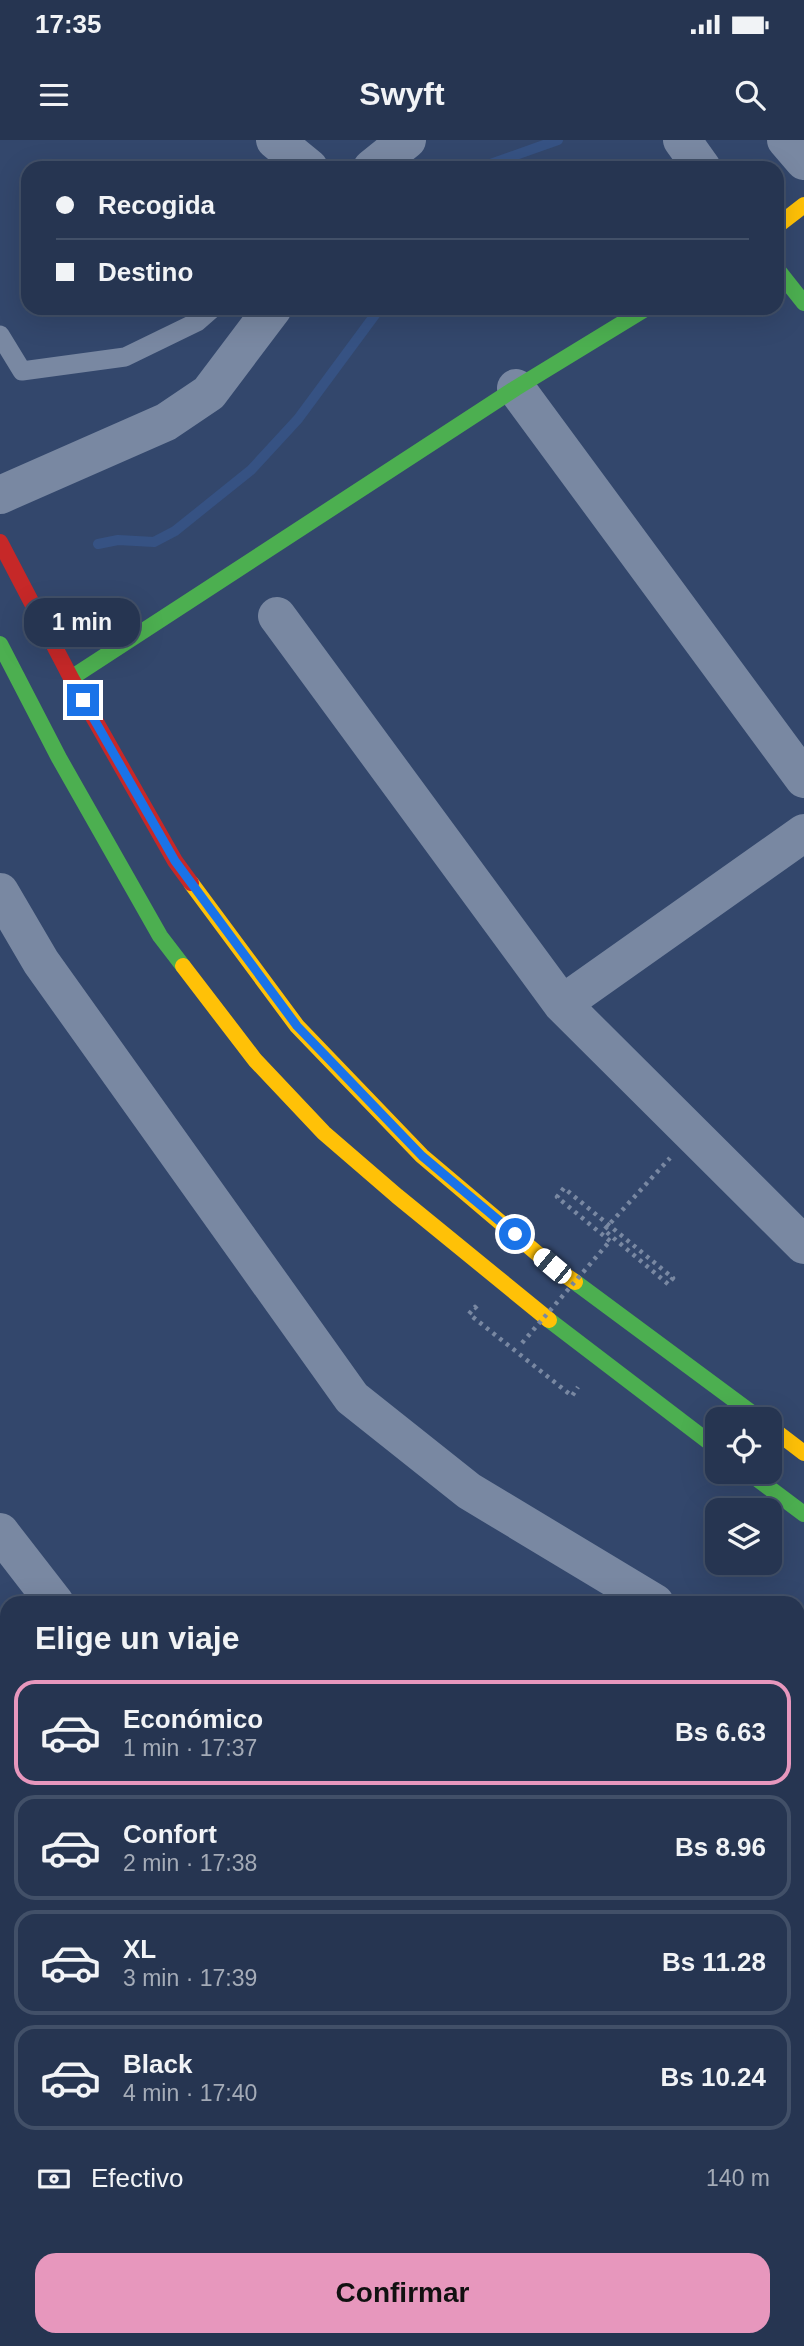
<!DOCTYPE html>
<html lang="es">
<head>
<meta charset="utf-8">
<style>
	body { margin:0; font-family:Helvetica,sans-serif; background:#32405b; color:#f1f3f6; height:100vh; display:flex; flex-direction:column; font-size:26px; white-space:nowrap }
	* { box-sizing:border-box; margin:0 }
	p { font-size:23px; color:#a4abb7 }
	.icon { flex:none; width:38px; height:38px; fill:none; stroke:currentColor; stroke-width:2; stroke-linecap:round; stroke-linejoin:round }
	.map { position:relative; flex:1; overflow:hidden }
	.details { position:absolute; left:0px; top:1456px; width:805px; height:751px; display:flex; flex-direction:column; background:#263551; border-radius:21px 21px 0 0; box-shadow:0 7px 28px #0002,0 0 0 2px #425068 }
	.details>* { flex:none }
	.banner { position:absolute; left:21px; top:21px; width:763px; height:154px; border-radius:21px; box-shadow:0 7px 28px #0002,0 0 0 2px #425068; display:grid; align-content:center; height:154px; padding:0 35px; background:#263551 }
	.tools { position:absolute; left:705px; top:1267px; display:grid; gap:14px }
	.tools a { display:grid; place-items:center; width:77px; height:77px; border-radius:14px; background:#263551; box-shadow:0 7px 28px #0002,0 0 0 2px #425068; font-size:35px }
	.end { position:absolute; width:32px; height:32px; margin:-16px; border:9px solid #1a73e8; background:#fff; box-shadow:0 0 0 4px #fff }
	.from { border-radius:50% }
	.bubble { position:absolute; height:49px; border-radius:21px; background:#263551; box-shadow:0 7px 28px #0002,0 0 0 2px #425068; font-size:23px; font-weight:600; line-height:49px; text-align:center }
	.car { position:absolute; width:21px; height:42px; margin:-21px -10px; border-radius:9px; box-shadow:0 0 5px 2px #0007; background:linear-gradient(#fff 24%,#345 0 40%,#fff 0 76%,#345 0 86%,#fff 0) }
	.banner b { display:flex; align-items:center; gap:24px; height:66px; font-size:26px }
	.banner b+b { border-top:2px solid #425068 }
	.banner i { width:18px; height:18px; background:#f1f3f6 }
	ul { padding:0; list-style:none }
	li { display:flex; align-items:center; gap:21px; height:105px; margin:0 14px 10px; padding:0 21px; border:4px solid #425068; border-radius:21px }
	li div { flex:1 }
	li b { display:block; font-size:26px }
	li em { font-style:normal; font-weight:600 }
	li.current { border-color:#e797bd }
	li>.icon { width:63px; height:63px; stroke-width:1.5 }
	h2 { padding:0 35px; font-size:32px; line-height:84px }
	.pay { display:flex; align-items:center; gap:18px; height:77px; padding:0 35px; font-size:26px }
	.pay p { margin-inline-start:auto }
	.cta { display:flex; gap:14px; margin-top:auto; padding:14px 35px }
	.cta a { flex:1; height:80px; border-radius:21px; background:#e797bd; color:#111; font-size:28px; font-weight:600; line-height:80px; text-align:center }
	.status { display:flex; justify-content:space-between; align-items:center; height:49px; padding:0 35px; background:#263551; direction:ltr }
	.status svg { height:19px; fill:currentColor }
	header { display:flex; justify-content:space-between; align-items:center; height:91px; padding:0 35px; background:#263551; font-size:32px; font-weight:600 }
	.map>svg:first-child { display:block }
</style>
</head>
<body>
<div class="status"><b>17:35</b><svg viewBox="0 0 49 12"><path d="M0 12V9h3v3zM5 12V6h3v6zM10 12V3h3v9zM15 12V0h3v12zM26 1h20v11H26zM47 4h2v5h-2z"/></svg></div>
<header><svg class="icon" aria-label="menu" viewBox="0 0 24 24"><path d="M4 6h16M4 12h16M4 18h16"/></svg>Swyft<svg class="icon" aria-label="search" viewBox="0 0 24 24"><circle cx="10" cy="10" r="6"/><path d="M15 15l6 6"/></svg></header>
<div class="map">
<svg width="804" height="2206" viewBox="0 0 804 2206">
	<rect width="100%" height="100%" fill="#33476c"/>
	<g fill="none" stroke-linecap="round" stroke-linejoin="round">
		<!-- stream -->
		<path stroke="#365283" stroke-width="10" d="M479,28L558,0
			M98,404L118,400L154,402L175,391L251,330L298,279L380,168
			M798,2176L804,2175"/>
		<!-- river -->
		<path stroke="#365283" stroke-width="58" d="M0,1573L7,1577
			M716,2200L719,2206"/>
		<!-- path -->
		<path stroke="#7988a2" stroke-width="4.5" stroke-dasharray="3.5 5" stroke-linecap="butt" d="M610,1101L557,1057L564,1048L673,1138L668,1144L604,1090L670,1018
			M477,1169L475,1167L469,1174L572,1256L578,1247"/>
		<!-- lane -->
		<path stroke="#7988a2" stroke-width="19" d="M0,195L22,231L125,217L197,182L213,168
			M0,2073L7,2086
			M0,2191L7,2183"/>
		<!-- street -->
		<path stroke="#7988a2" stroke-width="38" d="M275,0L309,28
			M682,0L702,28
			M786,0L804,21
			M372,28L407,0
			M516,248L804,639
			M0,355L166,282L209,253L273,168
			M277,476L562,864L804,1105
			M0,752L41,822L352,1258L469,1351L655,1463
			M562,864L804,693
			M0,1392L55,1463
			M798,1554L804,1558"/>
		<!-- fast -->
		<path stroke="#4caf50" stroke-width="16" d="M777,129L804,163
			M0,504L59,618L160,796L183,826
			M71,538L516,248L647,168
			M575,1142L760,1279
			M549,1180L718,1309
			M748,1332L804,1374"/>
		<!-- slow -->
		<path stroke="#ffc107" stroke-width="16" d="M777,86L804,65
			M191,743L297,886L422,1016L552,1126L575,1142
			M183,826L255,920L324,993L397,1056L549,1180
			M770,1287L804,1313"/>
		<!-- jam -->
		<path stroke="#c62828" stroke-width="16" d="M0,402L71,538L175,721L191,743"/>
		<!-- path-bridge -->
		<path stroke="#7988a2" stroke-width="4.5" stroke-dasharray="3.5 5" stroke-linecap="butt" d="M522,1203L610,1101"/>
	</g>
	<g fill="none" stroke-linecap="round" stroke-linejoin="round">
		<!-- route -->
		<path stroke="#1a73e8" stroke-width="9" d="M83,560L175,721L297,886L422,1016L515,1094"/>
	</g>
</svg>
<div class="tools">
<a><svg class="icon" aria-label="locate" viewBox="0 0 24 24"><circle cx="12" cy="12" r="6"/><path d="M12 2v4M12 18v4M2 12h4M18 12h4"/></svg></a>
<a><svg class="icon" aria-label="layers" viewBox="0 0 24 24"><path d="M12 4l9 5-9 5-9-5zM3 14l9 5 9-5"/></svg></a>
</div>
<i class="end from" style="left:515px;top:1094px"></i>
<i class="end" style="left:83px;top:560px"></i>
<div class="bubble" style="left:24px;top:458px;width:116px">1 min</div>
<i class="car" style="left:552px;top:1126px;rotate:310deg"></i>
<div class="banner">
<b><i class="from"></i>Recogida</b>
<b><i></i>Destino</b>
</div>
<section class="details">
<h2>Elige un viaje</h2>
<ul>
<li class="current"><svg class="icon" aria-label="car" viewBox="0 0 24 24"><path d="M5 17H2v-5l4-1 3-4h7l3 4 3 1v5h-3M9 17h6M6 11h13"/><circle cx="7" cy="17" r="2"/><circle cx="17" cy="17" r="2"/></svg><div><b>Económico</b><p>1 min · 17:37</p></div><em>Bs 6.63</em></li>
<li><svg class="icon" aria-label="car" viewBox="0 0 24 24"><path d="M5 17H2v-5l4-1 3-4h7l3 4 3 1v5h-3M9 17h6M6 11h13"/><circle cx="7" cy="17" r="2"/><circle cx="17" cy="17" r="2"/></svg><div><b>Confort</b><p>2 min · 17:38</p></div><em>Bs 8.96</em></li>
<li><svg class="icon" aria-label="car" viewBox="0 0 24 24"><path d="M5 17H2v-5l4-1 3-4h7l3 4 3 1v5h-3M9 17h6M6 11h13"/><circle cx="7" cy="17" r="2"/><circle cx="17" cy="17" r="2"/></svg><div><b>XL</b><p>3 min · 17:39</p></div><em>Bs 11.28</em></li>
<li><svg class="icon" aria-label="car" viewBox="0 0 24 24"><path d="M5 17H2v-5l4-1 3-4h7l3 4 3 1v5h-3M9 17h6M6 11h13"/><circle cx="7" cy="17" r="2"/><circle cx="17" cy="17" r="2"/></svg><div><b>Black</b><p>4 min · 17:40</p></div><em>Bs 10.24</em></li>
</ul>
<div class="pay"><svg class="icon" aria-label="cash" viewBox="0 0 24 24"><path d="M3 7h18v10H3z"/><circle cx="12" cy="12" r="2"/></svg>Efectivo<p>140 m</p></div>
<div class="cta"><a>Confirmar</a></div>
</section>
</div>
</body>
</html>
